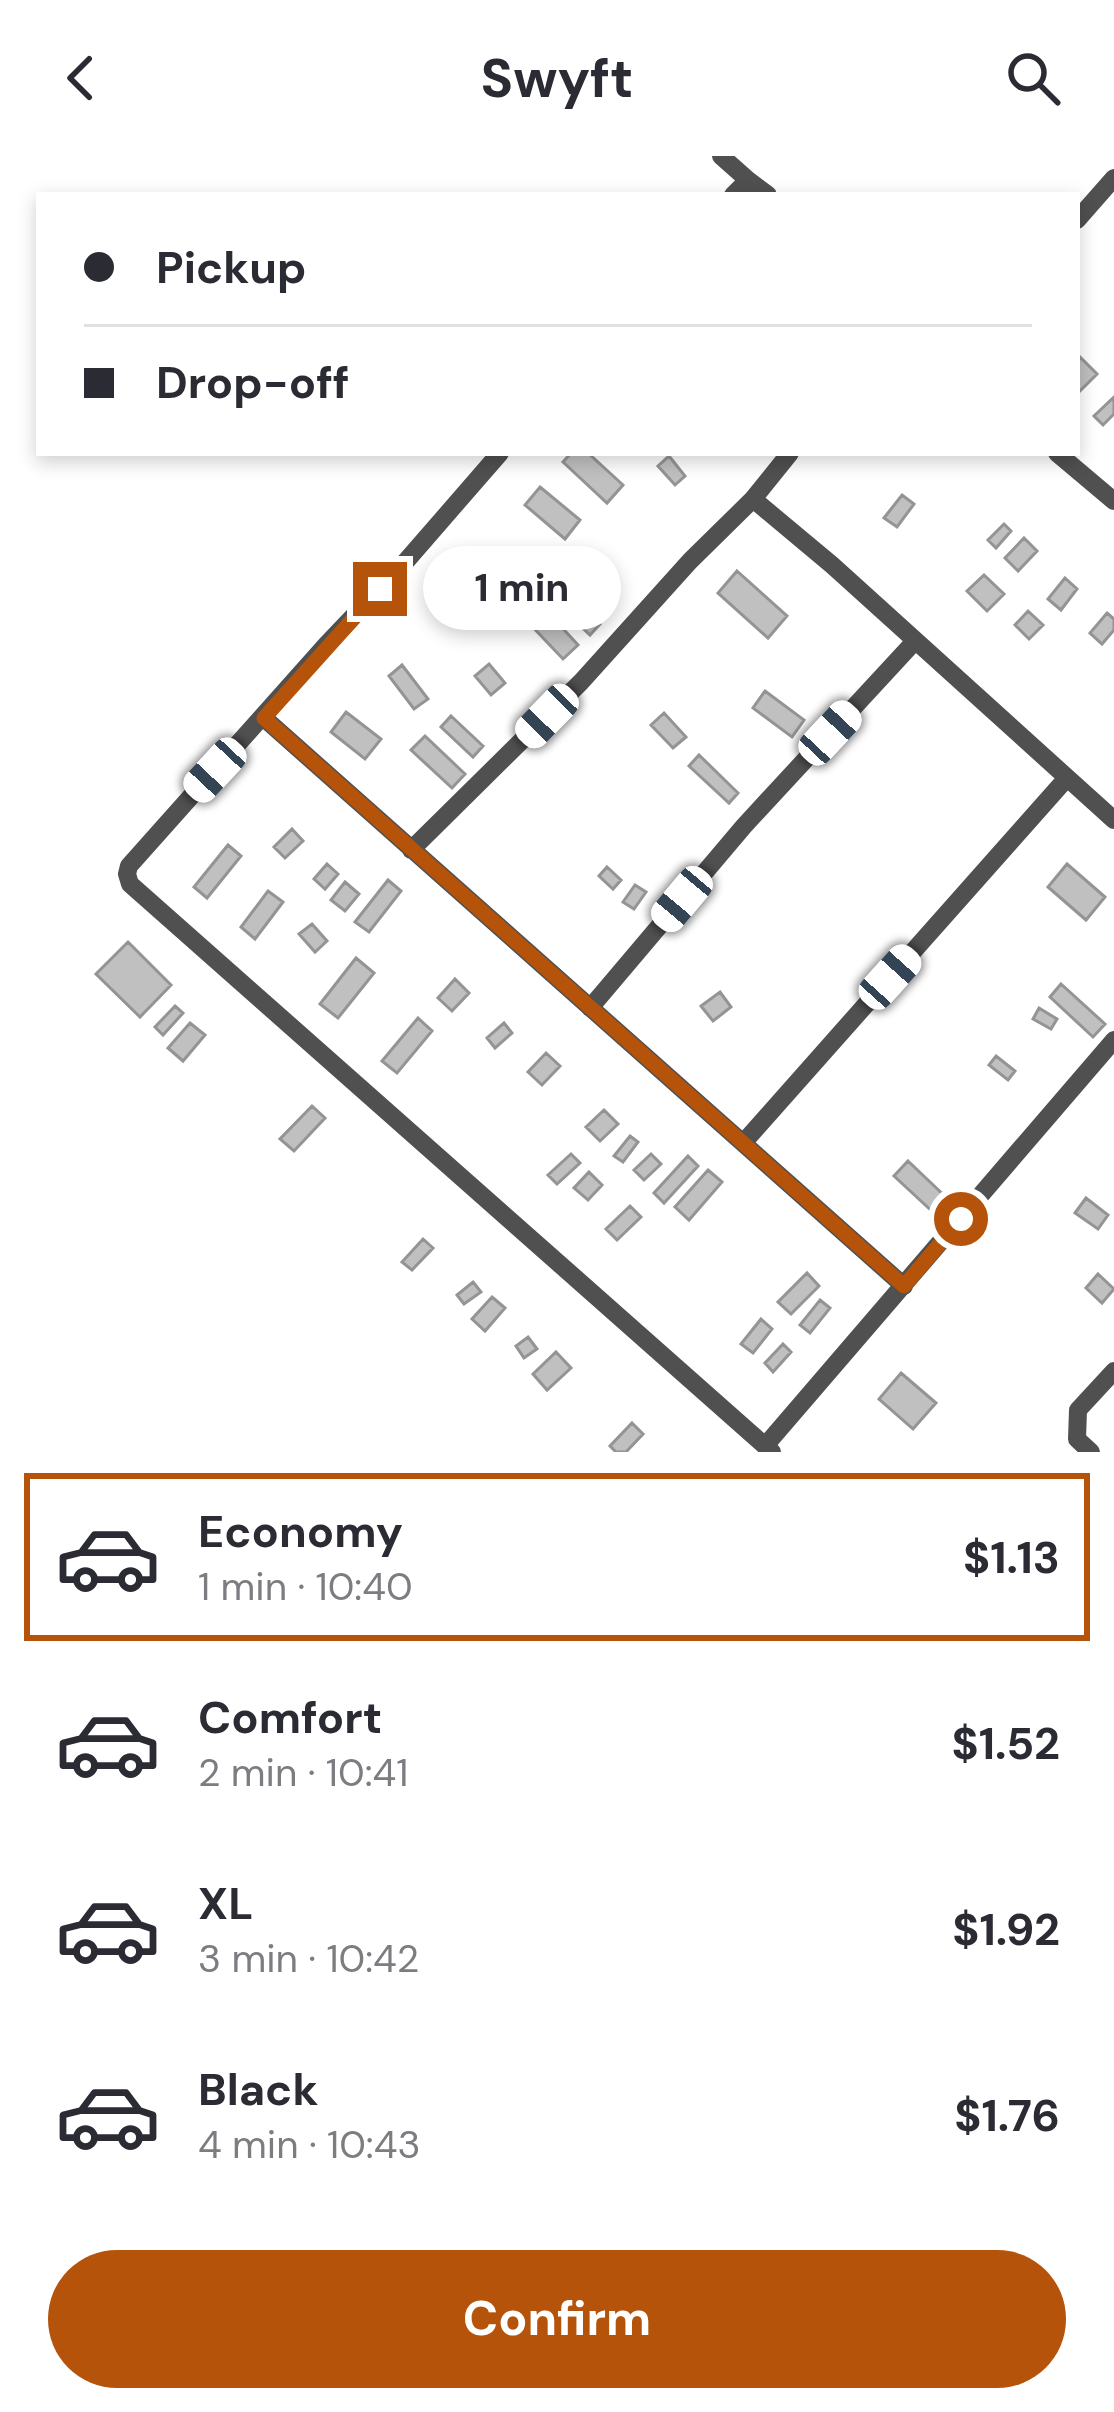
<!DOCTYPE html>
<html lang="en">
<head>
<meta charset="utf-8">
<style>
	body { margin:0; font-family:"DM Sans",sans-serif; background:#f7f7f7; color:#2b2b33; height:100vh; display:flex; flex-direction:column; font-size:45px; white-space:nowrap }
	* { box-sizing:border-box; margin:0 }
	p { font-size:39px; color:#7c7c81 }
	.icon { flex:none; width:66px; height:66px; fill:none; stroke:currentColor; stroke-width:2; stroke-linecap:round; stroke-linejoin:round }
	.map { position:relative; height:1296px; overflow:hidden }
	.panel { display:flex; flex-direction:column; background:#fff; flex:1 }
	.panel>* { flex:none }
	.hud { position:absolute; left:36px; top:36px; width:1044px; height:264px; border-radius:0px; box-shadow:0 6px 18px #0003; display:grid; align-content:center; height:264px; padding:0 48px; background:#fff }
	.end { position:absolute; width:54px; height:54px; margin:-27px; border:15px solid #b45309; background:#fff; box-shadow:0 0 0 6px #fff }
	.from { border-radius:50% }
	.bubble { position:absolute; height:84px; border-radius:42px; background:#fff; box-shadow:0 6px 18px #0003; font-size:39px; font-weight:700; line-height:84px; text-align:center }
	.car { position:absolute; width:36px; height:72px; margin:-36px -18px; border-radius:15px; box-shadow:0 0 9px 3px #0007; background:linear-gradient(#fff 24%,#345 0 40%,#fff 0 76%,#345 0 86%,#fff 0) }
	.hud b { display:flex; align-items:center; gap:42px; height:114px; font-size:45px }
	.hud b+b { border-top:3px solid #e1e1e2 }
	.hud i { width:30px; height:30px; background:#2b2b33 }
	ul { padding:21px 0 0; list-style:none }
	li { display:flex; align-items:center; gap:36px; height:168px; margin:0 24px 18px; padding:0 24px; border:6px solid transparent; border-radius:0px }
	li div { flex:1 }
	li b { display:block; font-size:45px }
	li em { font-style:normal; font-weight:700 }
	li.active { border-color:#b45309 }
	li>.icon { width:108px; height:108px; stroke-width:1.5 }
	.primary-button { display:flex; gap:24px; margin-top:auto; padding:24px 48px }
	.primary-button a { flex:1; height:138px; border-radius:72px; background:#b45309; color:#fff; font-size:48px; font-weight:700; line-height:138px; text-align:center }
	header { display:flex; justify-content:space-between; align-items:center; height:156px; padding:0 48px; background:#fff; font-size:54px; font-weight:700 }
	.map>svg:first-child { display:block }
</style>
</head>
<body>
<header><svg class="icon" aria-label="back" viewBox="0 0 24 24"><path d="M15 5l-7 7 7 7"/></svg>Swyft<svg class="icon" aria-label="search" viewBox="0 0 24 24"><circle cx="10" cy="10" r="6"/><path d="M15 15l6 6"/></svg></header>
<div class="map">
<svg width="1114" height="1296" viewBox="0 0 1114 1296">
	<rect width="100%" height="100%" fill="#fff"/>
	<!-- building -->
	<path fill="#c0c0c0" stroke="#949494" stroke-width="3" d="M1079,200L1097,218L1080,235L1077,232Z
		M1114,241V258L1103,269L1094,260Z
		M571,297H588L623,329L607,347L563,306Z
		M669,300L685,320L675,329L658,310Z
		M540,331L580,364L565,383L525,349Z
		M902,339L914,348L897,371L884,362Z
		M1004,368L1011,375L996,392L988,384Z
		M1024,382L1037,395L1018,415L1005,402Z
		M584,406L602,429L588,440L570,417Z
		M737,415L787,460L768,482L718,437Z
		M984,419L1004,438L987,455L967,435Z
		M1065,422L1077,433L1061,454L1048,443Z
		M561,431L600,468L590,479L551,442Z
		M484,438L499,460L484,470L469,448Z
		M543,451L578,489L563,503L527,465Z
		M1028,455L1043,469L1029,483L1015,469Z
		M1107,457L1114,463V474L1102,488L1090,477Z
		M489,508L505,527L491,539L475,520Z
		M402,509L428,543L414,553L389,520Z
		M765,535L804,564L792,581L753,552Z
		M346,556L381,583L365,603L331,576Z
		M664,557L686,581L673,592L651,569Z
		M451,560L483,590L473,601L441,571Z
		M425,580L465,618L452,632L411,594Z
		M699,599L738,637L729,647L689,610Z
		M292,673L303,685L285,702L274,691Z
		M228,689L241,700L207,742L194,731Z
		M327,708L338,718L325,733L314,723Z
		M1067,708L1105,741L1086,764L1048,731Z
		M607,711L621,724L613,733L599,720Z
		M388,724L401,735L369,776L355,766Z
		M345,726L359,738L345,755L331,744Z
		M635,729L646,736L634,753L623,746Z
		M268,735L283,746L255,783L241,771Z
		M312,768L327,785L315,796L299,778Z
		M128,786L171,829L140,861L96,818Z
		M356,802L374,817L338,862L320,848Z
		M455,823L469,837L452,855L438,842Z
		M1061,828L1105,868L1093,881L1050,841Z
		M720,836L731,851L713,865L701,850Z
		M175,850L183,857L163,879L155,871Z
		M1039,852L1057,863L1051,873L1033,863Z
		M418,862L432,875L397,917L382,905Z
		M190,867L205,879L183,905L168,892Z
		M504,867L512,877L495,892L487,882Z
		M546,897L560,910L542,929L528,916Z
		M996,900L1015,915L1008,924L989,909Z
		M312,950L325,962L294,995L280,983Z
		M604,954L618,968L600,985L586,971Z
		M630,980L638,986L623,1006L614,1000Z
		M571,998L580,1007L557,1028L548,1019Z
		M651,998L661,1008L644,1024L634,1014Z
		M688,1000L698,1010L664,1047L654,1037Z
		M908,1005L950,1045L936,1059L894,1020Z
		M708,1014L722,1026L689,1064L675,1051Z
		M589,1016L602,1029L588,1044L574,1032Z
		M1086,1042L1108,1059L1098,1073L1075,1057Z
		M630,1050L641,1061L617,1084L606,1073Z
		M423,1083L433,1092L412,1114L402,1106Z
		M807,1117L819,1130L791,1158L778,1146Z
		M1098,1118L1114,1133L1102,1147L1086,1132Z
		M473,1126L481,1136L464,1148L457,1139Z
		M492,1141L505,1152L485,1175L472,1163Z
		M820,1144L830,1152L810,1177L800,1169Z
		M761,1163L772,1173L753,1197L741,1188Z
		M528,1181L537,1193L524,1202L516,1190Z
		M783,1188L791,1196L773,1216L765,1207Z
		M556,1196L571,1212L547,1234L533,1218Z
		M901,1217L936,1247L913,1273L879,1243Z
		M632,1267L643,1278L626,1296H616L610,1290Z"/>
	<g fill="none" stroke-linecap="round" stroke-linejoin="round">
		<!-- minor -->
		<path stroke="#505050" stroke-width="18" d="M721,0L748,24
			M733,39L748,24L768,39
			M1077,64L1114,22
			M500,297L407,404L326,489L129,710L127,718L130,728L772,1296
			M1057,297L1114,345
			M753,343L832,409L1114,664
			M264,562L904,1130
			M411,694L581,526L690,405L753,343L790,297
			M590,852L744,670L915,485
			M744,986L1066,623
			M765,1290L1114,884
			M1091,1296L1077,1283L1078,1254L1114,1215"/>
	</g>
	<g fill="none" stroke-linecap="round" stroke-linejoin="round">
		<!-- route -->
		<path stroke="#b45309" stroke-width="15" d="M380,433L264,562L904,1130L961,1063"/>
	</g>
</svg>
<i class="end from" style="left:961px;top:1063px"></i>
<i class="end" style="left:380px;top:433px"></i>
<div class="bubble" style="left:423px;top:390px;width:198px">1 min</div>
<i class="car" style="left:547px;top:560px;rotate:224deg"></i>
<i class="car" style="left:830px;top:577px;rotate:43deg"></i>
<i class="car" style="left:215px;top:614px;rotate:223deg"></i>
<i class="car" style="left:682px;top:743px;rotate:220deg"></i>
<i class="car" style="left:890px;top:821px;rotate:42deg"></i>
<div class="hud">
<b><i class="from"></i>Pickup</b>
<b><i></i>Drop-off</b>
</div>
</div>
<section class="panel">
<ul>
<li class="active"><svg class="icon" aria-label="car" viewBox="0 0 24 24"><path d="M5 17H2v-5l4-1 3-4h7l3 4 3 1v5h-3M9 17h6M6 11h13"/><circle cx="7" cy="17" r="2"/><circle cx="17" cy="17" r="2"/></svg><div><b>Economy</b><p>1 min · 10:40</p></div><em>$1.13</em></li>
<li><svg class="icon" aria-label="car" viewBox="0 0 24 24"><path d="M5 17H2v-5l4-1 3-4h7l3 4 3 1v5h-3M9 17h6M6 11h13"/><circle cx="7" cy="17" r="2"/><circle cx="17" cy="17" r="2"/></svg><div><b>Comfort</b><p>2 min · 10:41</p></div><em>$1.52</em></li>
<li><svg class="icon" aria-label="car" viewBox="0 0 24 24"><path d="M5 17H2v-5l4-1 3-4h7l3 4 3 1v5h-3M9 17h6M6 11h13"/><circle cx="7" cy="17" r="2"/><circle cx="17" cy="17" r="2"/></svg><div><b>XL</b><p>3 min · 10:42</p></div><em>$1.92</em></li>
<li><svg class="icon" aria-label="car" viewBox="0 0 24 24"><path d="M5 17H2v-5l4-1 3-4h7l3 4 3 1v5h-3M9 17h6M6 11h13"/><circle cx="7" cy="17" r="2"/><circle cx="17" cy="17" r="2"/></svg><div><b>Black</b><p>4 min · 10:43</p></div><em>$1.76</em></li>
</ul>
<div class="primary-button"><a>Confirm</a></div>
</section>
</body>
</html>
